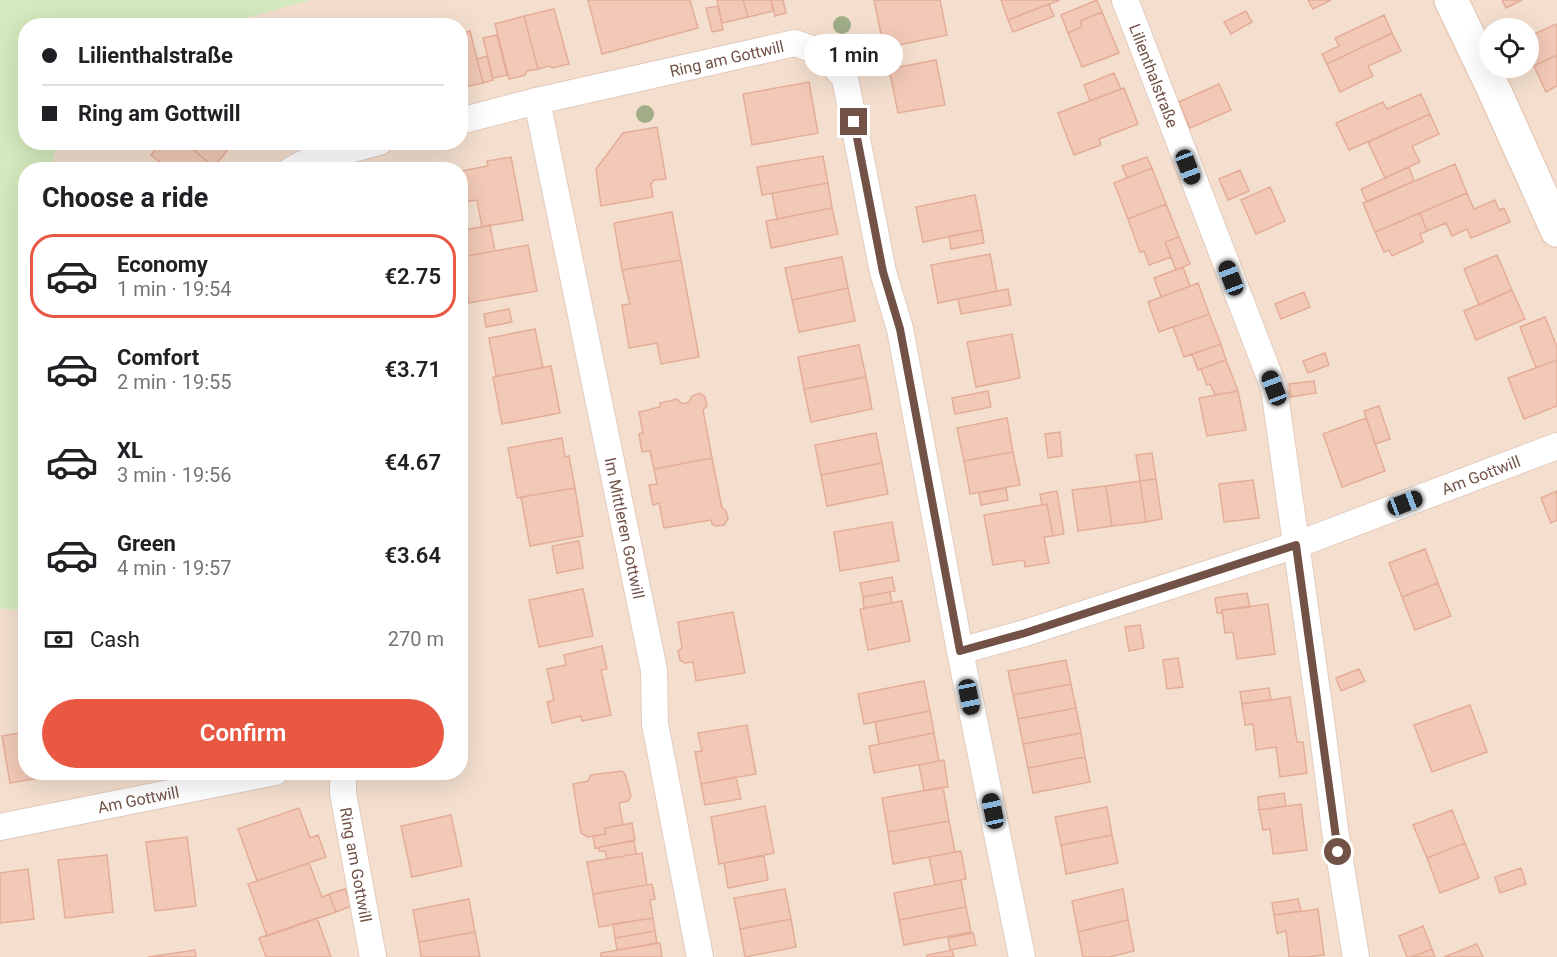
<!DOCTYPE html>
<html lang="en">
<head>
<meta charset="utf-8">
<style>
	body { margin:0; font-family:Roboto,sans-serif; background:#f6f6f6; color:#202124; height:100vh; display:flex; flex-direction:column; font-size:22px; white-space:nowrap }
	* { box-sizing:border-box; margin:0 }
	p { font-size:20px; color:#757577 }
	.icon { flex:none; width:33px; height:33px; fill:none; stroke:currentColor; stroke-width:2; stroke-linecap:round; stroke-linejoin:round }
	.map { position:relative; flex:1; overflow:hidden }
	.panel { position:absolute; left:18px; top:162px; width:450px; height:618px; display:flex; flex-direction:column; background:#fff; border-radius:24px; box-shadow:0 6px 24px #0002 }
	.panel>* { flex:none }
	.banner { position:absolute; left:18px; top:18px; width:450px; height:132px; border-radius:24px; box-shadow:0 6px 24px #0002; display:grid; align-content:center; height:132px; padding:0 24px; background:#fff }
	.controls { position:absolute; left:1479px; top:18px; display:grid; gap:12px }
	.controls a { display:grid; place-items:center; width:60px; height:60px; border-radius:50%; background:#fff; box-shadow:0 6px 24px #0002; font-size:30px }
	.end { position:absolute; width:27px; height:27px; margin:-14px; border:8px solid #725247; background:#fff; box-shadow:0 0 0 3px #fff }
	.from { border-radius:50% }
	.bubble { position:absolute; height:42px; border-radius:21px; background:#fff; box-shadow:0 6px 24px #0002; font-size:20px; font-weight:600; line-height:42px; text-align:center }
	.car { position:absolute; width:18px; height:36px; margin:-18px -9px; border-radius:8px; box-shadow:0 0 4px 2px #0007; background:linear-gradient(#222 24%,#8ab4d8 0 40%,#222 0 76%,#8ab4d8 0 86%,#222 0) }
	.banner b { display:flex; align-items:center; gap:21px; height:57px; font-size:22px }
	.banner b+b { border-top:2px solid #e0e0e0 }
	.banner i { width:15px; height:15px; background:#202124 }
	ul { padding:0; list-style:none }
	li { display:flex; align-items:center; gap:18px; height:84px; margin:0 12px 9px; padding:0 12px; border:3px solid transparent; border-radius:24px }
	li div { flex:1 }
	li b { display:block; font-size:22px }
	li em { font-style:normal; font-weight:600 }
	li.on { border-color:#e85842 }
	li>.icon { width:54px; height:54px; stroke-width:1.5 }
	h2 { padding:0 24px; font-size:27px; line-height:72px }
	.pay { display:flex; align-items:center; gap:15px; height:66px; padding:0 24px; font-size:22px }
	.pay p { margin-inline-start:auto }
	.button { display:flex; gap:12px; margin-top:auto; padding:12px 24px }
	.button a { flex:1; height:69px; border-radius:36px; background:#e85842; color:#fff; font-size:24px; font-weight:600; line-height:69px; text-align:center }
	.map>svg:first-child { display:block }
</style>
</head>
<body>
<div class="map">
<svg width="1557" height="957" viewBox="0 0 1557 957">
	<rect width="100%" height="100%" fill="#fceedf"/>
	<!-- residential -->
	<path fill="#f4dfce" fill-rule="evenodd" d="M310,0H1557V957H0V609L25,610L26,772H460V170L52,169L57,143L460,142V26L221,25ZM1490,28H1528V68H1490Z"/>
	<!-- green -->
	<path fill="#d4e9be" d="M0,0H310L221,25L26,26V142L57,143L52,169L26,170L25,610L0,609Z"/>
	<!-- building -->
	<path fill="#f2c9b7" stroke="#e4ad97" stroke-width="1.5" d="M588,0H690L698,28L602,54Z
		M717,0H743L748,17L722,23Z
		M743,0H771L773,11L748,17Z
		M771,0H783L786,13L775,16Z
		M874,0H940L947,35L884,48Z
		M1001,0H1060L1008,20Z
		M1097,0L1102,12L1080,21L1082,27L1068,33L1061,15Z
		M1308,0H1331L1313,9Z
		M1502,0H1522L1506,8Z
		M1049,4L1054,16L1013,32L1008,20Z
		M718,6L723,30L712,32L706,8Z
		M554,9L569,64L552,68L549,66L538,69L524,16Z
		M1246,11L1252,22L1231,34L1224,22Z
		M1102,12L1119,53L1082,67L1068,33L1082,27L1080,21Z
		M1384,15L1392,33L1327,64L1322,54L1339,46L1335,38Z
		M524,16L538,69L527,71L525,75L509,79L495,24Z
		M1556,24L1557,26V55L1534,66L1528,55V37Z
		M470,31L483,83L460,88V34Z
		M1392,33L1401,51L1368,66L1373,76L1340,92L1327,64Z
		M497,35L507,75L493,78L483,38Z
		M1557,55V86L1546,92L1534,66Z
		M487,56L493,80L483,83L477,59Z
		M936,60L945,105L898,113L889,69Z
		M1114,73L1121,89L1090,101L1084,85Z
		M809,82L818,133L752,145L743,94Z
		M1219,84L1231,110L1190,128L1179,102Z
		M1124,88L1138,124L1099,139L1101,145L1074,155L1058,113Z
		M1421,94L1430,114L1349,150L1336,123L1383,102L1387,109Z
		M1430,114L1439,134L1412,146L1420,162L1385,178L1368,142Z
		M657,127L666,179L654,180L651,184L653,197L601,206L596,169L623,133Z
		M161,142H184L214,167L212,170H166L167,168L151,155Z
		M184,142H232L233,143L214,167Z
		M823,156L828,183L762,195L757,167Z
		M511,157L523,220L482,227L477,200L466,202L461,171L488,166L487,161Z
		M1147,157L1152,168L1127,178L1122,166Z
		M1455,164L1467,193L1375,232L1363,203Z
		M1409,167L1414,181L1367,202L1361,189Z
		M1152,168L1166,204L1128,219L1114,183Z
		M1240,170L1249,191L1228,200L1219,179Z
		M828,183L832,208L777,219L772,193Z
		M1270,187L1285,221L1256,234L1241,200Z
		M1467,193L1474,209L1495,200L1499,210L1504,208L1510,222L1471,238L1467,229L1452,236L1446,223L1427,231L1420,213Z
		M975,195L982,230L923,242L916,207Z
		M1166,204L1179,237L1165,242L1171,257L1149,265L1144,251L1140,252L1128,219Z
		M832,208L838,234L771,248L766,221Z
		M672,212L681,260L622,270L614,223Z
		M1420,213L1427,231L1420,234L1423,242L1392,256L1389,250L1384,252L1375,232Z
		M490,225L495,251L461,257L460,231Z
		M982,230L984,243L951,249L949,236Z
		M1179,237L1190,264L1176,270L1165,242Z
		M528,245L537,291L469,303L461,257Z
		M990,254L997,291L938,303L931,265Z
		M1497,255L1512,290L1479,305L1464,269Z
		M842,257L848,288L792,300L785,268Z
		M681,260L699,357L661,364L657,343L629,348L622,305L630,304L622,270Z
		M1183,267L1190,286L1161,297L1154,278Z
		M1198,283L1209,314L1159,332L1148,302Z
		M848,288L855,321L799,332L792,300Z
		M1008,289L1011,305L961,314L958,299Z
		M1512,290L1525,319L1476,340L1464,311Z
		M1304,292L1310,307L1281,319L1275,304Z
		M509,309L512,322L486,327L484,314Z
		M1209,314L1221,344L1184,357L1173,327Z
		M1545,317L1557,347V360L1536,368L1520,327Z
		M535,329L543,368L496,376L489,338Z
		M1012,334L1020,378L976,387L967,342Z
		M1221,344L1226,360L1198,370L1192,354Z
		M859,345L866,377L804,389L798,357Z
		M1325,353L1329,365L1308,373L1303,361Z
		M1226,360L1238,391L1215,395L1210,384L1207,385L1201,369Z
		M1557,360V406L1524,419L1508,378Z
		M551,366L560,413L502,424L493,377Z
		M866,377L872,409L811,422L804,389Z
		M1314,381L1316,393L1291,397L1289,384Z
		M988,391L991,407L955,414L952,398Z
		M1238,391L1246,430L1207,436L1199,398Z
		M700,393L705,397L707,406L703,410L712,458L654,469L650,451L642,452L639,434L643,433L639,412L660,407V403L677,399L682,404L689,402L692,396Z
		M1379,406L1390,439L1375,444L1364,411Z
		M1007,418L1013,452L964,461L957,428Z
		M1366,418L1385,471L1342,487L1323,434Z
		M1060,432L1062,456L1048,458L1045,434Z
		M876,433L882,463L821,475L815,445Z
		M562,438L565,457L569,456L575,488L517,498L508,448Z
		M1013,452L1020,485L970,494L964,461Z
		M1152,453L1156,479L1140,481L1136,455Z
		M712,458L722,508L726,511L728,519L724,525L716,526L712,524L711,520L664,528L659,503L653,505L649,485L657,484L654,469Z
		M882,463L888,494L827,506L821,475Z
		M1156,479L1162,519L1146,522L1140,481Z
		M1253,480L1259,518L1224,522L1219,484Z
		M1140,481L1146,522L1112,526L1106,486Z
		M1106,486L1112,526L1078,531L1072,490Z
		M575,488L583,536L530,546L521,497Z
		M1006,488L1008,500L981,505L979,493Z
		M1057,491L1064,534L1053,536L1047,504L1042,505L1040,494Z
		M1557,491V520L1551,523L1541,498Z
		M1047,504L1053,536L1044,537L1049,563L1025,567L1024,560L993,565L984,515Z
		M892,522L899,561L840,571L834,532Z
		M579,541L583,568L557,573L552,546Z
		M1425,549L1438,583L1402,597L1389,563Z
		M892,577L895,591L863,597L860,583Z
		M1438,583L1451,616L1415,630L1402,597Z
		M583,589L593,636L539,647L529,600Z
		M890,592L892,603L864,608L863,597Z
		M1247,593L1250,607L1222,610L1221,613H1217L1215,598Z
		M902,601L910,641L868,650L860,609Z
		M1268,604L1275,654L1237,659L1233,632L1225,633L1222,610Z
		M733,612L745,673L696,681L693,662L685,663L680,660L678,651L682,648L678,622Z
		M1140,625L1144,648L1129,651L1125,627Z
		M602,646L607,669L601,670L611,715L582,721L581,716L552,723L547,702L554,700L547,669L566,665L564,655Z
		M1178,658L1183,687L1167,689L1163,660Z
		M1066,660L1071,684L1013,695L1008,671Z
		M1359,669L1365,681L1341,691L1336,678Z
		M924,681L930,711L864,724L858,694Z
		M1071,684L1076,708L1018,719L1013,695Z
		M1269,688L1271,700L1242,704L1240,692Z
		M1290,697L1297,742H1303L1307,773L1280,777L1276,747L1256,750L1253,724L1245,725L1242,704Z
		M1470,705L1487,752L1432,772L1414,725Z
		M1076,708L1081,733L1023,744L1018,719Z
		M930,711L934,733L879,744L875,722Z
		M747,725L756,774L701,784L695,752L702,751L698,733Z
		M26,732V772H51L52,776L10,783L2,736Z
		M934,733L939,761L874,773L869,746Z
		M1081,733L1085,757L1028,768L1023,744Z
		M1085,757L1090,782L1033,793L1028,768Z
		M944,760L948,787L924,791L919,765Z
		M622,771L625,774L631,796L628,801L619,803L623,825L605,828L606,834L588,837L581,833L573,784L588,781L591,775Z
		M736,777L741,799L705,805L701,784Z
		M943,787L949,821L888,832L882,798Z
		M1284,793L1286,806L1259,810L1258,797Z
		M1301,804L1307,850L1273,854L1270,829L1263,830L1259,810Z
		M765,806L774,853L719,864L711,817Z
		M1107,807L1112,835L1061,845L1055,817Z
		M299,808L310,838L318,835L326,857L257,881L238,829Z
		M1452,810L1465,843L1427,858L1413,825Z
		M451,815L462,866L412,877L401,826Z
		M949,821L955,852L893,864L888,832Z
		M632,823L635,840L595,848L593,836L606,834L605,828Z
		M1112,835L1118,863L1066,874L1061,845Z
		M187,837L196,906L155,911L146,842Z
		M634,841L636,854L607,859L605,851H599V847Z
		M1465,843L1479,878L1440,893L1427,858Z
		M961,851L966,879L935,885L929,857Z
		M642,853L647,885L593,894L587,862Z
		M107,855L113,912L65,918L58,860Z
		M764,856L768,880L728,888L724,863Z
		M309,863L322,897L329,894L336,912L267,936L248,884Z
		M1521,868L1526,884L1500,893L1495,877Z
		M28,869L34,919L0,923V873Z
		M961,880L966,907L899,920L894,893Z
		M652,884L655,899L650,900L653,918L599,927L593,894Z
		M345,889L351,906L336,912L329,894Z
		M785,889L791,919L740,929L734,898Z
		M1123,889L1128,920L1078,932L1072,901Z
		M469,899L475,932L419,942L413,910Z
		M1298,899L1301,911L1274,915L1272,903Z
		M966,907L971,932L904,945L899,920Z
		M1318,909L1324,955L1306,957H1289L1286,931L1277,933L1274,915Z
		M317,918L331,957H266L259,938Z
		M653,918L655,931L615,938L613,924Z
		M791,919L796,947L745,957L740,929Z
		M1128,920L1134,951L1109,957H1083L1078,932Z
		M1423,926L1432,949L1412,957H1407L1399,936Z
		M655,931L657,943L617,950L615,938Z
		M475,932L480,957H421L419,942Z
		M973,933L976,945L950,950L948,938Z
		M660,943L662,957H601V953Z
		M1477,944L1483,957H1444Z
		M1432,949L1435,957H1412Z
		M195,950L196,957H148Z
		M952,950L954,957H927V955Z"/>
	<g fill="none" stroke-linecap="round" stroke-linejoin="round">
		<defs>
			<g id="street">
				<path id="s1" d="M1125,0L1274,388L1322,727L1335,830L1356,957"/>
				<path id="s2" d="M537,101L654,670L655,724L700,957"/>
				<path id="s3" d="M460,121L537,101L795,43L823,53L845,78L883,272L900,329L906,361L960,651L1022,957"/>
				<path d="M291,170L308,161L379,142"/>
				<path id="s4" d="M960,651L1025,633L1296,545L1557,446"/>
				<path id="s5" d="M343,772V793L373,957"/>
				<path id="s6" d="M0,827L275,772"/>
			</g>
			<path id="secondary" d="M1451,0L1495,92L1557,230"/>
		</defs>
		<!-- street casing -->
		<use href="#street" stroke="#e2cbbe" stroke-width="28"/>
		<!-- secondary casing -->
		<use href="#secondary" stroke="#e7ccbb" stroke-width="36"/>
		<!-- street -->
		<use href="#street" stroke="#fff" stroke-width="26"/>
		<!-- secondary -->
		<use href="#secondary" stroke="#fff" stroke-width="33"/>
	</g>
	<!-- trees -->
	<g fill="#a0ad87">
		<circle cx="842" cy="25" r="9"/>
		<circle cx="645" cy="114" r="9"/>
	</g>
	<g fill="none" stroke-linecap="round" stroke-linejoin="round">
		<!-- route -->
		<path stroke="#725247" stroke-width="8" d="M854,122L883,272L900,329L906,361L960,651L1025,633L1296,545L1338,852"/>
	</g>
	<g text-anchor="middle" stroke-width="4.5" stroke-linejoin="round" paint-order="stroke">
		<!-- street labels -->
		<g font-size="16" fill="#725247" stroke="#fff2e5">
			<text dy="6" stroke="none"><textPath href="#s3" startOffset="274">Ring am Gottwill</textPath></text>
			<text dy="6" stroke="none"><textPath href="#s1" startOffset="81">Lilienthalstraße</textPath></text>
			<text dy="6" stroke="none"><textPath href="#s4" startOffset="550">Am Gottwill</textPath></text>
			<text dy="6" stroke="none"><textPath href="#s2" startOffset="436">Im Mittleren Gottwill</textPath></text>
			<text dy="6" stroke="none"><textPath href="#s6" startOffset="141">Am Gottwill</textPath></text>
			<text dy="6" stroke="none"><textPath href="#s5" startOffset="94">Ring am Gottwill</textPath></text>
		</g>
	</g>
</svg>
<div class="controls">
<a><svg class="icon" aria-label="locate" viewBox="0 0 24 24"><circle cx="12" cy="12" r="6"/><path d="M12 2v4M12 18v4M2 12h4M18 12h4"/></svg></a>
</div>
<i class="end from" style="left:1338px;top:852px"></i>
<i class="end" style="left:854px;top:122px"></i>
<div class="bubble" style="left:804px;top:34px;width:99px">1 min</div>
<i class="car" style="left:1188px;top:167px;rotate:159deg"></i>
<i class="car" style="left:1231px;top:278px;rotate:339deg"></i>
<i class="car" style="left:1274px;top:388px;rotate:339deg"></i>
<i class="car" style="left:1405px;top:503px;rotate:69deg"></i>
<i class="car" style="left:969px;top:697px;rotate:169deg"></i>
<i class="car" style="left:993px;top:811px;rotate:348deg"></i>
<div class="banner">
<b><i class="from"></i>Lilienthalstraße</b>
<b><i></i>Ring am Gottwill</b>
</div>
<section class="panel">
<h2>Choose a ride</h2>
<ul>
<li class="on"><svg class="icon" aria-label="car" viewBox="0 0 24 24"><path d="M5 17H2v-5l4-1 3-4h7l3 4 3 1v5h-3M9 17h6M6 11h13"/><circle cx="7" cy="17" r="2"/><circle cx="17" cy="17" r="2"/></svg><div><b>Economy</b><p>1 min · 19:54</p></div><em>€2.75</em></li>
<li><svg class="icon" aria-label="car" viewBox="0 0 24 24"><path d="M5 17H2v-5l4-1 3-4h7l3 4 3 1v5h-3M9 17h6M6 11h13"/><circle cx="7" cy="17" r="2"/><circle cx="17" cy="17" r="2"/></svg><div><b>Comfort</b><p>2 min · 19:55</p></div><em>€3.71</em></li>
<li><svg class="icon" aria-label="car" viewBox="0 0 24 24"><path d="M5 17H2v-5l4-1 3-4h7l3 4 3 1v5h-3M9 17h6M6 11h13"/><circle cx="7" cy="17" r="2"/><circle cx="17" cy="17" r="2"/></svg><div><b>XL</b><p>3 min · 19:56</p></div><em>€4.67</em></li>
<li><svg class="icon" aria-label="car" viewBox="0 0 24 24"><path d="M5 17H2v-5l4-1 3-4h7l3 4 3 1v5h-3M9 17h6M6 11h13"/><circle cx="7" cy="17" r="2"/><circle cx="17" cy="17" r="2"/></svg><div><b>Green</b><p>4 min · 19:57</p></div><em>€3.64</em></li>
</ul>
<div class="pay"><svg class="icon" aria-label="cash" viewBox="0 0 24 24"><path d="M3 7h18v10H3z"/><circle cx="12" cy="12" r="2"/></svg>Cash<p>270 m</p></div>
<div class="button"><a>Confirm</a></div>
</section>
</div>
</body>
</html>
